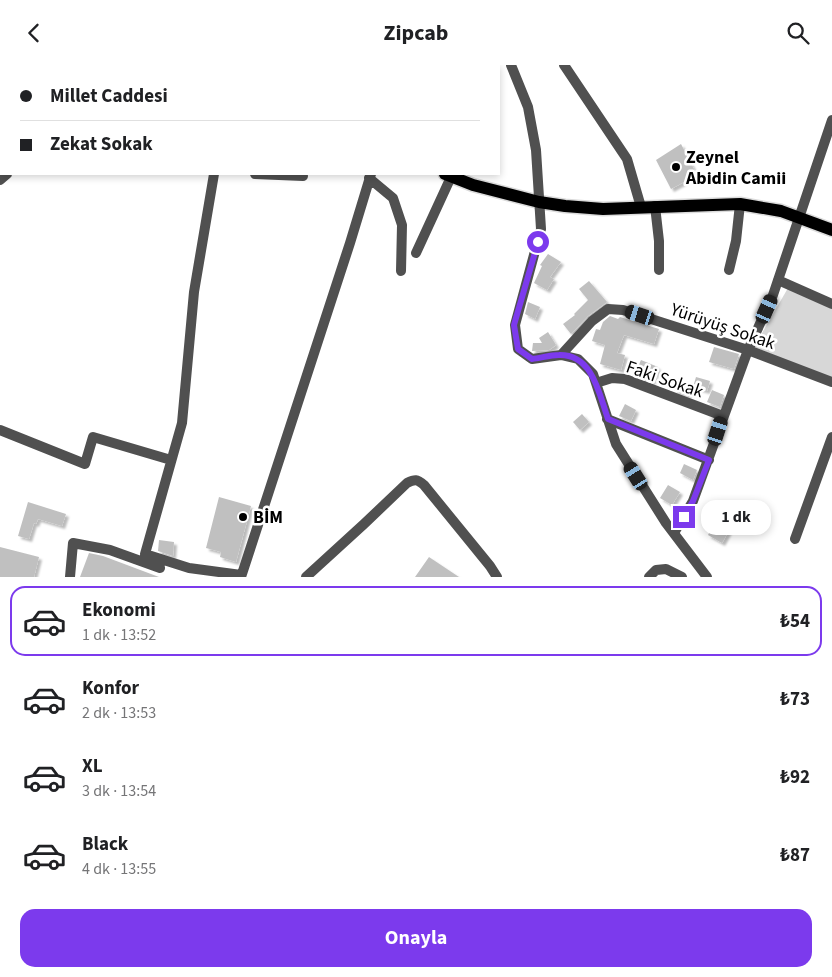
<!DOCTYPE html>
<html lang="tr">
<head>
<meta charset="utf-8">
<style>
	body { margin:0; font-family:"Source Sans 3",sans-serif; background:#f2f2f2; color:#202124; height:100vh; display:flex; flex-direction:column; font-size:19px; white-space:nowrap }
	* { box-sizing:border-box; margin:0 }
	p { font-size:16px; color:#757577 }
	.icon { flex:none; width:28px; height:28px; fill:none; stroke:currentColor; stroke-width:2; stroke-linecap:round; stroke-linejoin:round }
	.map { position:relative; height:512px; overflow:hidden }
	.sheet { display:flex; flex-direction:column; background:#fff; flex:1 }
	.sheet>* { flex:none }
	.top-card { position:absolute; left:0px; top:0px; width:500px; height:110px; box-shadow:0 2px 8px #0003; display:grid; align-content:center; height:110px; padding:0 20px; background:#fff }
	.end { position:absolute; width:22px; height:22px; margin:-11px; border:6px solid #7c3aed; background:#fff; box-shadow:0 0 0 2px #fff }
	.from { border-radius:50% }
	.bubble { position:absolute; height:35px; border-radius:15px; background:#fff; box-shadow:0 2px 8px #0003; font-size:16px; font-weight:700; line-height:35px; text-align:center }
	.car { position:absolute; width:15px; height:30px; margin:-15px -8px; border-radius:6px; box-shadow:0 0 4px 1px #0007; background:linear-gradient(#222 24%,#8ab4d8 0 40%,#222 0 76%,#8ab4d8 0 86%,#222 0) }
	.top-card b { display:flex; align-items:center; gap:18px; height:48px; font-size:19px }
	.top-card b+b { border-top:1px solid #e0e0e0 }
	.top-card i { width:12px; height:12px; background:#202124 }
	ul { padding:9px 0 0; list-style:none }
	li { display:flex; align-items:center; gap:15px; height:70px; margin:0 10px 8px; padding:0 10px; border:2px solid transparent; border-radius:15px }
	li div { flex:1 }
	li b { display:block; font-size:19px }
	li em { font-style:normal; font-weight:700 }
	li.on { border-color:#7c3aed }
	li>.icon { width:45px; height:45px; stroke-width:1.5 }
	.primary-button { display:flex; gap:10px; margin-top:auto; padding:10px 20px }
	.primary-button a { flex:1; height:58px; border-radius:15px; background:#7c3aed; color:#fff; font-size:20px; font-weight:700; line-height:58px; text-align:center }
	header { display:flex; justify-content:space-between; align-items:center; height:65px; padding:0 20px; background:#fff; font-size:22px; font-weight:700 }
	.map>svg:first-child { display:block }
</style>
</head>
<body>
<header><svg class="icon" aria-label="back" viewBox="0 0 24 24"><path d="M15 5l-7 7 7 7"/></svg>Zipcab<svg class="icon" aria-label="search" viewBox="0 0 24 24"><circle cx="10" cy="10" r="6"/><path d="M15 15l6 6"/></svg></header>
<div class="map">
<svg width="832" height="512" viewBox="0 0 832 512">
	<defs>
		<filter id="shadow"><feDropShadow dx="3" dy="3" stdDeviation="1" flood-color="#0004"/></filter>
	</defs>
	<rect width="100%" height="100%" fill="#fff"/>
	<!-- green -->
	<path fill="#d7d7d7" d="M788,223L832,242V314L754,282Z"/>
	<!-- building -->
	<path fill="#c0c0c0" filter="url(#shadow)" d="M681,79L697,110L671,124L656,95Z
		M548,189L561,197L550,212L554,214L547,225L534,218L542,201L540,200Z
		M589,216L607,237L588,251L571,269L563,259L575,250L574,249L588,235L579,224Z
		M528,237L540,242L535,254L525,249Z
		M610,251L618,254L620,252L659,264L654,279L624,270L617,288L625,290L621,305L600,299L605,280L592,276L596,264L600,265L603,257Z
		M548,267L556,280L549,285L532,286L533,278H542L539,273Z
		M714,282L739,289L734,304L709,297Z
		M641,295L658,302L652,317L634,310Z
		M696,312L710,316L707,326L693,322Z
		M679,313L693,320L688,330L674,325Z
		M712,325L724,330L720,342L707,337Z
		M625,339L636,345L631,356L619,351Z
		M582,349L589,357L580,365L573,357Z
		M684,399L697,405L693,415L680,408Z
		M668,420L680,427L672,440L660,433Z
		M219,432L251,441L236,497L220,492L221,487L206,483Z
		M28,437L66,449L62,461L38,454L36,459L34,458L29,474L18,471Z
		M717,454L731,462L722,478L708,470Z
		M159,475L174,477L173,491L158,486Z
		M0,482L39,492L34,512H0Z
		M89,488L103,491L159,512H80Z
		M429,492L459,512H415Z"/>
	<g fill="none" stroke-linecap="round" stroke-linejoin="round">
		<defs>
			<path id="major" d="M324,0L325,1
				M445,109L473,120L539,137L565,141L603,144L740,139L781,146L832,165"/>
		</defs>
		<!-- major casing -->
		<use href="#major" stroke="#dbdbdb" stroke-width="15"/>
		<!-- minor -->
		<path stroke="#505050" stroke-width="10" d="M511,0L528,42L536,85L541,164L515,260L518,284L532,294L561,290L578,294L593,309L616,379L666,458L707,512
			M564,0L627,94L641,142
			M85,1V0
			M284,1L285,0
			M214,109L194,227L182,358L145,489L189,503L241,510
			M255,109L303,111
			M369,113L393,133L402,160L401,206
			M0,115L7,109
			M655,141L659,176V205
			M416,188L451,112
			M729,205L736,176L740,139
			M778,215L832,239
			M561,290L592,256L608,244L623,245L748,285L832,317
			M596,318L612,313L625,314L723,351
			M607,354L709,395
			M0,365L85,399L93,372L171,395
			M674,468L693,436L748,285L773,230L832,55
			M795,474L832,372
			M70,512L73,478L110,485L160,503
			M241,512L350,178L371,109
			M306,512L364,459L407,418C415,414 417,414 424,420L490,501L497,512
			M649,512L656,505L666,504L682,512"/>
		<!-- major -->
		<use href="#major" stroke="#000" stroke-width="12"/>
	</g>
	<g fill="none" stroke-linecap="round" stroke-linejoin="round">
		<!-- route -->
		<path stroke="#7c3aed" stroke-width="6" d="M538,177L514,260L518,284L532,294C541,293 550,290 559,290C593,289 599,329 608,354L709,395L693,436L684,452"/>
	</g>
	<!-- markers -->
	<g fill="#000" stroke="#fff" stroke-width="2">
		<circle cx="676" cy="102" r="5"/>
		<circle cx="243" cy="452" r="5"/>
	</g>
	<g text-anchor="middle" stroke-width="5" stroke-linejoin="round" paint-order="stroke">
		<!-- poi labels -->
		<g font-size="18" font-weight="bold" fill="#000" stroke="#fff" text-anchor="start">
			<text x="686" y="98">Zeynel<tspan x="686" dy="21">Abidin Camii</tspan></text>
			<text x="253" y="458">BİM</text>
		</g>
		<!-- street labels -->
		<g font-size="18" fill="#000" stroke="#fff">
			<text transform="translate(723 261) rotate(19)" y="6">Yürüyüş Sokak</text>
			<text transform="translate(665 314) rotate(19)" y="6">Faki Sokak</text>
		</g>
	</g>
</svg>
<i class="end from" style="left:538px;top:177px"></i>
<i class="end" style="left:684px;top:452px"></i>
<div class="bubble" style="left:701px;top:435px;width:70px">1 dk</div>
<i class="car" style="left:767px;top:244px;rotate:24deg"></i>
<i class="car" style="left:640px;top:250px;rotate:288deg"></i>
<i class="car" style="left:718px;top:366px;rotate:18deg"></i>
<i class="car" style="left:636px;top:411px;rotate:328deg"></i>
<div class="top-card">
<b><i class="from"></i>Millet Caddesi</b>
<b><i></i>Zekat Sokak</b>
</div>
</div>
<section class="sheet">
<ul>
<li class="on"><svg class="icon" aria-label="car" viewBox="0 0 24 24"><path d="M5 17H2v-5l4-1 3-4h7l3 4 3 1v5h-3M9 17h6M6 11h13"/><circle cx="7" cy="17" r="2"/><circle cx="17" cy="17" r="2"/></svg><div><b>Ekonomi</b><p>1 dk · 13:52</p></div><em>₺54</em></li>
<li><svg class="icon" aria-label="car" viewBox="0 0 24 24"><path d="M5 17H2v-5l4-1 3-4h7l3 4 3 1v5h-3M9 17h6M6 11h13"/><circle cx="7" cy="17" r="2"/><circle cx="17" cy="17" r="2"/></svg><div><b>Konfor</b><p>2 dk · 13:53</p></div><em>₺73</em></li>
<li><svg class="icon" aria-label="car" viewBox="0 0 24 24"><path d="M5 17H2v-5l4-1 3-4h7l3 4 3 1v5h-3M9 17h6M6 11h13"/><circle cx="7" cy="17" r="2"/><circle cx="17" cy="17" r="2"/></svg><div><b>XL</b><p>3 dk · 13:54</p></div><em>₺92</em></li>
<li><svg class="icon" aria-label="car" viewBox="0 0 24 24"><path d="M5 17H2v-5l4-1 3-4h7l3 4 3 1v5h-3M9 17h6M6 11h13"/><circle cx="7" cy="17" r="2"/><circle cx="17" cy="17" r="2"/></svg><div><b>Black</b><p>4 dk · 13:55</p></div><em>₺87</em></li>
</ul>
<div class="primary-button"><a>Onayla</a></div>
</section>
</body>
</html>
